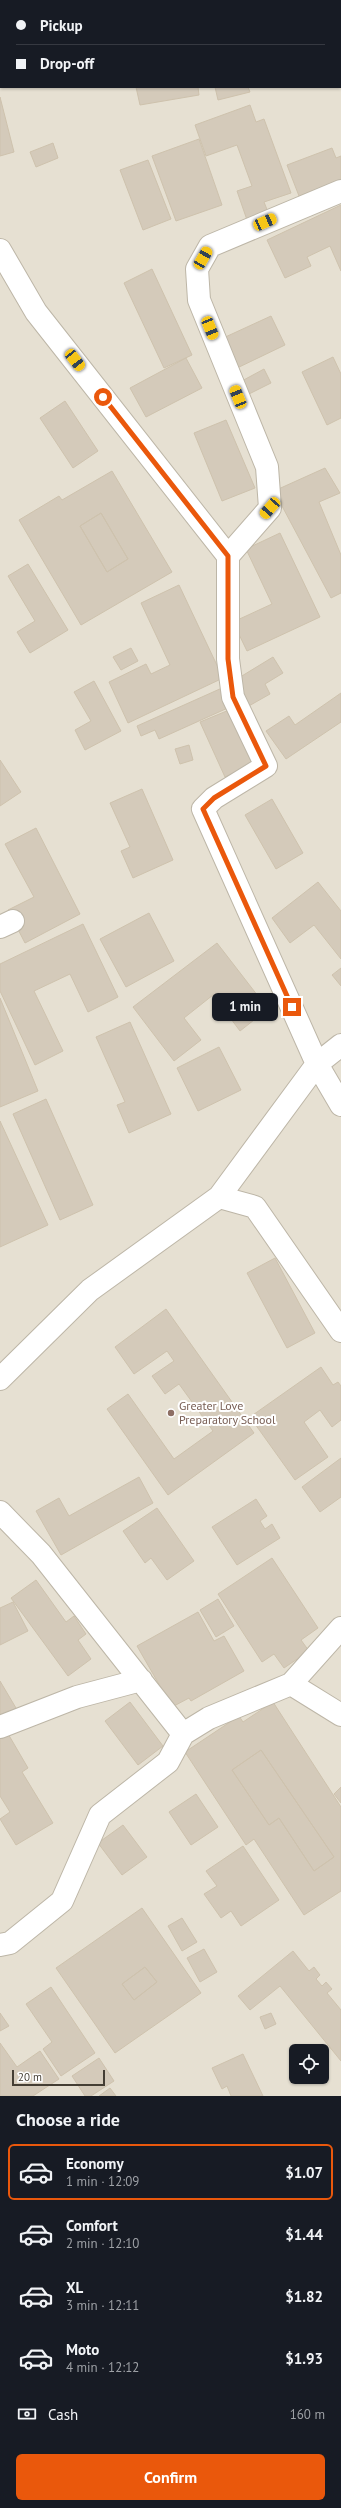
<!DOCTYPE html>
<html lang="en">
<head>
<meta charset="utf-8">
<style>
	body { margin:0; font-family:"PT Sans",sans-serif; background:#242831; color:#f1f3f6; height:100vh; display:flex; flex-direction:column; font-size:15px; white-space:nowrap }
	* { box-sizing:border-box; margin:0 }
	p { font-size:13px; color:#9ea1a6 }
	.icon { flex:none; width:22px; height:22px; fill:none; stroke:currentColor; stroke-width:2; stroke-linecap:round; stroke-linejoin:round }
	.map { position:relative; height:2096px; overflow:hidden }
	.sheet { display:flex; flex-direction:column; background:#171b24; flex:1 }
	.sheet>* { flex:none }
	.hud { position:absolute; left:0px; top:0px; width:341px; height:88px; box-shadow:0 1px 3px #0004; display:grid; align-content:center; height:88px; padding:0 16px; background:#171b24 }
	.tools { position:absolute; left:289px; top:2044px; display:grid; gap:8px }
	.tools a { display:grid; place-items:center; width:40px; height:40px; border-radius:6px; background:#171b24; box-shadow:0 1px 3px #0004; font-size:20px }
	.scale { position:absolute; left:12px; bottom:10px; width:93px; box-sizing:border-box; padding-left:4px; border:2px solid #443e34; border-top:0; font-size:11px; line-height:14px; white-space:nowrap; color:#443e34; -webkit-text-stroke:3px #fff; paint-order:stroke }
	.end { position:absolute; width:18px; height:18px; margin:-9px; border:5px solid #ea580c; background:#fff; box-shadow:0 0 0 2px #fff }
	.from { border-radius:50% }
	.bubble { position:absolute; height:28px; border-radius:6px; background:#171b24; box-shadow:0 1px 3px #0004; font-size:13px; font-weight:700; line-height:28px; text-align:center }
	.car { position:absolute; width:12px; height:24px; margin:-12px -6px; border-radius:5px; box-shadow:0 0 3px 1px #0007; background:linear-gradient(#f5c518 24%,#345 0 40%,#f5c518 0 76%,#345 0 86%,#f5c518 0) }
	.hud b { display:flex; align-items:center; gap:14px; height:38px; font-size:15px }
	.hud b+b { border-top:1px solid #363941 }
	.hud i { width:10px; height:10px; background:#f1f3f6 }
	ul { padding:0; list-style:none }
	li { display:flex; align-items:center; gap:12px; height:56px; margin:0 8px 6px; padding:0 8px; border:2px solid transparent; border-radius:6px }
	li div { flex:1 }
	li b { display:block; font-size:15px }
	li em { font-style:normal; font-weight:700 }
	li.selected { border-color:#ea580c }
	li>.icon { width:36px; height:36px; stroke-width:1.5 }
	h2 { padding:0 16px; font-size:18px; line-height:48px }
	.pay { display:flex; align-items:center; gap:10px; height:44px; padding:0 16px; font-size:15px }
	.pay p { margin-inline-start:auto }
	.action { display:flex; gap:8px; margin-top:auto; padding:8px 16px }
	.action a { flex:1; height:46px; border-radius:6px; background:#ea580c; color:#fff; font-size:16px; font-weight:700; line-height:46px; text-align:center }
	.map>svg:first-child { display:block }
</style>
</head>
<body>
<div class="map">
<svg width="341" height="2096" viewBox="0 0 341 2096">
	<rect width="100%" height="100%" fill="#f2eee4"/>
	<!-- residential -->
	<path fill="#e6e0d2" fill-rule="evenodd" d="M0,0H341V2096H0ZM1,1H340V87H1ZM296,2051H322V2077H296Z"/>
	<!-- building -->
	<path fill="#d4caba" stroke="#cec2ad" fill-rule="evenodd" d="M0,0H96L97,1H1L0,38Z
		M136,87H198L199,95L140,105Z
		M215,87H248L250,92L218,100Z
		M0,97L14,152L0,156Z
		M250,105L256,122L264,119L291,193L264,202L268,212L247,220L237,191L252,186L237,145L206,156L195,125Z
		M199,139L222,205L176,221L152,156Z
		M53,143L58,158L36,167L30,152Z
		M332,148L336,158L341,156V180L299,196L287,165Z
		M148,160L171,219L143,230L120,170Z
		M341,205V271L330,246L307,257L311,266L285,278L267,240Z
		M152,269L192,355L164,368L124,283Z
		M271,316L285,345L235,369L221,339Z
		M333,357L341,374V418L327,425L302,372Z
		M186,358L202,388L146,417L130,388Z
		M264,369L271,383L247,395L240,382Z
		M65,401L98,451L73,468L40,418Z
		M226,420L255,488L222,501L194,433Z
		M325,468L340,493L319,502L341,555V593L331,598L274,491Z
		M112,471L172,572L81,625L19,520L59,496L62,500ZM101,513L128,559L107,572L80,526Z
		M101,513L128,559L107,572L80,526Z
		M280,533L320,617L247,651L233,622L272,604L246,549Z
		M28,564L68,630L30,653L17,632L35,621L8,576Z
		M179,585L223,678L128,723L109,682L146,664L151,674L170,665L141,603Z
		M131,648L138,661L121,670L113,657Z
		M273,657L283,673L265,684L270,694L247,707L232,682Z
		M94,681L121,731L85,750L75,730L91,721L74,692Z
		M222,688L230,707L159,739L155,730L141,736L137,726Z
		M341,693V722L286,759L266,731L289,716L295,725Z
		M229,710L253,764L225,777L200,722Z
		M189,745L193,760L180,764L175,749Z
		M0,760L21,792L0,806Z
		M142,789L173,860L133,878L121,851L130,847L110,803Z
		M272,799L303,853L276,869L245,815Z
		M36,828L80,914L25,943L8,910L34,897L5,844Z
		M318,882L341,911V959L314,925L290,943L272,918Z
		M149,913L174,961L126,987L100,939Z
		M83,924L118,997L88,1012L70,974L34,991L63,1051L35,1065L0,991V964Z
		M217,943L268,1009L240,1031L213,995L184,1018L201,1040L174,1061L133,1007Z
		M341,968V986L332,975Z
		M0,998L38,1091L0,1107Z
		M130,1022L171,1114L129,1133L117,1105L125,1102L96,1037Z
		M219,1047L241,1090L198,1111L177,1068Z
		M46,1099L93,1205L60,1220L13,1114Z
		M0,1121L48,1225L0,1247Z
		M275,1258L315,1333L287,1348L247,1273Z
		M166,1309L254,1433L168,1495L107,1409L128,1394L174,1459L213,1431L179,1384L165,1394L152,1376L174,1361L167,1351L134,1374L115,1347Z
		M321,1367L333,1385L338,1382L341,1386V1420L332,1427L320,1410L304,1422L328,1457L295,1480L250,1417Z
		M341,1458V1497L320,1512L302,1487Z
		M139,1477L153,1503L61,1555L36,1511L59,1498L69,1516Z
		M256,1499L267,1516L260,1521L265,1529L272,1524L280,1538L237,1565L212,1527Z
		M157,1508L194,1561L167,1580L151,1558L145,1563L123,1531Z
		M272,1558L318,1628L301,1640L309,1651L284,1668L274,1654L262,1662L218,1594Z
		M36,1580L66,1622L74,1616L86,1634L78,1640L91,1659L68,1676L11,1598Z
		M218,1599L234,1626L216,1637L200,1610Z
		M13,1602L28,1631L0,1645V1608Z
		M198,1612L214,1641L224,1636L244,1671L191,1701L189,1698L172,1707L137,1646Z
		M0,1681L16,1708L0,1718Z
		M130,1702L163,1746L138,1765L105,1721Z
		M273,1702L341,1807V1891L304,1915L254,1839L246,1845L185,1752L239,1716L243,1722ZM261,1750L334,1857L314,1871L279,1818L269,1825L232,1770Z
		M7,1732L28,1768L22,1772L53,1823L16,1845L0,1819L10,1812L0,1796V1736Z
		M261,1750L334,1857L314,1871L279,1818L269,1825L232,1770Z
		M341,1787V1803L334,1794Z
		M196,1794L218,1827L191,1845L169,1812Z
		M123,1825L147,1857L122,1875L98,1843Z
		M243,1846L279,1900L241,1926L231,1911L221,1918L204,1894L217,1886L206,1871Z
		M142,1908L201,1993L115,2053L56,1968ZM145,1967L157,1982L134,2000L122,1984Z
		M182,1918L197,1942L182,1951L168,1926Z
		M204,1949L217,1972L200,1982L187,1958Z
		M293,1951L309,1971L314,1967L320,1975L316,1979L322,1986L326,1982L332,1989L327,1993L341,2010V2061L280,1986L250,2010L238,1996Z
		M145,1967L157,1982L134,2000L122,1984Z
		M51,1987L95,2053L61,2076L43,2049L52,2042L26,2004Z
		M0,2013L9,2026L0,2031Z
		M271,2013L276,2024L265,2029L260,2017Z
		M0,2043L17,2067L40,2051L59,2079L33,2096H0Z
		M243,2054L263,2096H231L227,2086L222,2089L212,2068Z
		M99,2058L114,2081L91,2096H85L72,2076Z
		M110,2088L116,2096H99Z"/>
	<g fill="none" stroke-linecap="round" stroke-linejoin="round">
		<defs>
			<path id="minor" d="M341,191L210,246L197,269L199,300L267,467L270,508L228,556V659L233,697L266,766L214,798L203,809L317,1064L341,1105
				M0,250L36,312L228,556
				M0,927L13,921
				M219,1197L255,1207L341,1331
				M0,1379L90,1290L219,1197L317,1064L341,1045
				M0,1512L41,1554L183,1734L209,1718L291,1684L341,1628
				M291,1684L341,1715
				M0,1727L77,1697L141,1680
				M0,1945L10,1943L62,1901L100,1815L168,1762L183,1734"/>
		</defs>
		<!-- minor casing -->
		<use href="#minor" stroke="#bdb6a7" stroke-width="24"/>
		<!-- minor -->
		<use href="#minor" stroke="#fff" stroke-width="22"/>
	</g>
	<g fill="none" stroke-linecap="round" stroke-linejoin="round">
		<!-- route -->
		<path stroke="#ea580c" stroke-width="5" d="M103,397L228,556V659L233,697L266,766L214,798L203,809L292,1007"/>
	</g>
	<!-- markers -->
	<circle fill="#8d6e63" stroke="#fff" stroke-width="1.5" cx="171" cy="1413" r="4"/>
	<g text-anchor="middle" stroke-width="4" stroke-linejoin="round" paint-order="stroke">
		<!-- education labels -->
		<g font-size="12" fill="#785e54" stroke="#fff" text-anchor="start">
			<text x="179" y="1410">Greater Love<tspan x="179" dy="14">Preparatory School</tspan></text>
		</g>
	</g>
</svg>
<div class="tools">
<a><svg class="icon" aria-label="locate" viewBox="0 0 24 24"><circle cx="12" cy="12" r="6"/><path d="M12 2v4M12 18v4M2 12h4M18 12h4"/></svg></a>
</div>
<div class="scale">20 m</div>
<i class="end from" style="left:103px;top:397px"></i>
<i class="end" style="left:292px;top:1007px"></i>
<div class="bubble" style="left:212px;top:993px;width:66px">1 min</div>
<i class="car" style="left:265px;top:222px;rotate:66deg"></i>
<i class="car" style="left:203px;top:258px;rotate:30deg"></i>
<i class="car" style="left:210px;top:328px;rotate:158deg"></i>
<i class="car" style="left:75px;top:360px;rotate:142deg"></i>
<i class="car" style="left:238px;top:397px;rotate:338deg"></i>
<i class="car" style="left:270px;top:508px;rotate:221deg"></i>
<div class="hud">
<b><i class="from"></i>Pickup</b>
<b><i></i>Drop-off</b>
</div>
</div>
<section class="sheet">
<h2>Choose a ride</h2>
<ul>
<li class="selected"><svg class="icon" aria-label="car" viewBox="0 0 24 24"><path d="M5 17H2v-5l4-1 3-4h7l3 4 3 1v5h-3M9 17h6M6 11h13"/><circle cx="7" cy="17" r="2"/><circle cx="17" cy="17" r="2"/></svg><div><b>Economy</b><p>1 min · 12:09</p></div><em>$1.07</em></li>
<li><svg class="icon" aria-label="car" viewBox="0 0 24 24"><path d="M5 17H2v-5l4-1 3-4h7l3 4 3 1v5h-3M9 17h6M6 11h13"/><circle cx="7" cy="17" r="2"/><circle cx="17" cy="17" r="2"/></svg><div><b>Comfort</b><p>2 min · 12:10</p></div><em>$1.44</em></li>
<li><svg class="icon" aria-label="car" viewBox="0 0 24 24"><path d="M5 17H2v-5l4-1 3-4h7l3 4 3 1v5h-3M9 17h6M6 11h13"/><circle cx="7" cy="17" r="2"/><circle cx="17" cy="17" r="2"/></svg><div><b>XL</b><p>3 min · 12:11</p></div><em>$1.82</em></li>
<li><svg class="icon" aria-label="car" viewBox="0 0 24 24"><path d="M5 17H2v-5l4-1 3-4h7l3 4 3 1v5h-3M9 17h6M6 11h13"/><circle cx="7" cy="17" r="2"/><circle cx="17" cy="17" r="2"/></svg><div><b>Moto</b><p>4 min · 12:12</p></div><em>$1.93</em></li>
</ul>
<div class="pay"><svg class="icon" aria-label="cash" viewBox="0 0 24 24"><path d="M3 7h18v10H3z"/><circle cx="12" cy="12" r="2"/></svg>Cash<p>160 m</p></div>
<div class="action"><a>Confirm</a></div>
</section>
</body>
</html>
